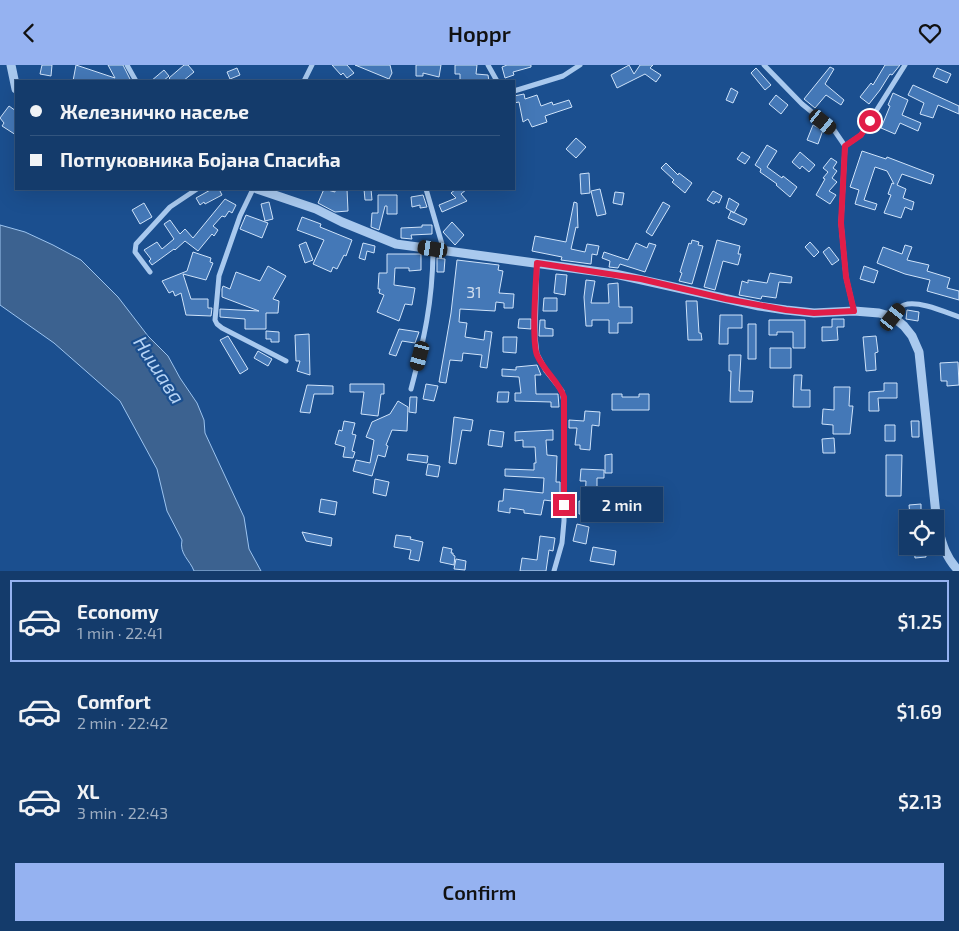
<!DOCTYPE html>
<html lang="en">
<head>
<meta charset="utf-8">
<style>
	body { margin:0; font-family:"Exo 2",sans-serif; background:#214673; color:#f1f3f6; height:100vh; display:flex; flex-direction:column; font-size:19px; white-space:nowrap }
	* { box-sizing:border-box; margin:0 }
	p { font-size:16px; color:#9dadc1 }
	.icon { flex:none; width:28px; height:28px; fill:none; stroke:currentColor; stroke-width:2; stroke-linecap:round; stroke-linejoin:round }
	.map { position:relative; height:506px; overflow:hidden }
	.side { display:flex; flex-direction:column; background:#143b6b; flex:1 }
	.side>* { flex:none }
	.guide { position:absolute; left:15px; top:15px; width:500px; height:110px; border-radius:0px; box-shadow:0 5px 20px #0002,0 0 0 1px #33557e; display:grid; align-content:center; height:110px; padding:0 15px; background:#143b6b }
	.buttons { position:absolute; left:899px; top:445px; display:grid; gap:10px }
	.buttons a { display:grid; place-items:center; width:45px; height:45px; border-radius:0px; background:#143b6b; box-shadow:0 5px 20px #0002,0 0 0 1px #33557e; font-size:25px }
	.end { position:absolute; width:22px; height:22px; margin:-11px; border:6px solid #e11d48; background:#fff; box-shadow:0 0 0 2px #fff }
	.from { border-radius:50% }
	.bubble { position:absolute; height:35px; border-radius:0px; background:#143b6b; box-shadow:0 5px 20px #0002,0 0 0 1px #33557e; font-size:16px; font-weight:600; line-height:35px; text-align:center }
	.car { position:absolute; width:15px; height:30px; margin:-15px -8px; border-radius:6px; box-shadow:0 0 4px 1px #0007; background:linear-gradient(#222 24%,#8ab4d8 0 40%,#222 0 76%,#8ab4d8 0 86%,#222 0) }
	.guide b { display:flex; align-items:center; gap:18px; height:48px; font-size:19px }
	.guide b+b { border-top:1px solid #33557e }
	.guide i { width:12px; height:12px; background:#f1f3f6 }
	ul { padding:9px 0 0; list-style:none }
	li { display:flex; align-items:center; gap:15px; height:82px; margin:0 10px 8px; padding:0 5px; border:2px solid transparent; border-radius:0px }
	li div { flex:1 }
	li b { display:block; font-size:19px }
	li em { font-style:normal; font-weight:600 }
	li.on { border-color:#95b2f1 }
	li>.icon { width:45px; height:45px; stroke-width:1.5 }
	.button { display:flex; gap:10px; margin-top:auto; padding:10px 15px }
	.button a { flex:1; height:58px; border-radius:0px; background:#95b2f1; color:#111; font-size:20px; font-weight:600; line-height:58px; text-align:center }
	header { display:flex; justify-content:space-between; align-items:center; height:65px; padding:0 15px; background:#95b2f1; color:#111; font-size:22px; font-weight:600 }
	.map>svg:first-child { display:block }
</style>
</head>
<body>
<header><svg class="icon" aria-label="back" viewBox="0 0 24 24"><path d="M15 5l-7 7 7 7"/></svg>Hoppr<svg class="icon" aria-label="heart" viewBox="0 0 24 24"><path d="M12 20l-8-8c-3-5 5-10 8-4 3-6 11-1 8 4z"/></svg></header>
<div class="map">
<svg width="959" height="506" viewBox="0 0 959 506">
	<rect width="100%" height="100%" fill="#1b4f8f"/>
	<!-- water -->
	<path fill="#3c6290" stroke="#9cc4f0" d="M0,160L25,167L53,180L81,195L118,232L148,271L168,291L180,313L197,338L204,355L205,368L244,452L249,484L261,506H194C190,495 179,489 182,475L167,446L157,404L120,336L54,278L0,240Z"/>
	<!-- building -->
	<path fill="#4478b7" stroke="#cfe3fa" d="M42,0H52L51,11L40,9Z
		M76,0L115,13L108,0H123L131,16H73Z
		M184,0H188L194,7L183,16H172L169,13Z
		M332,0H347L354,8L347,13L343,8L341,10Z
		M355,0H390L392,8L389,14Z
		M416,0H441L439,12L423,8V11H416Z
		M455,0H477L476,9L488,10L489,16H460V9H455Z
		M507,0H531V2L513,7L514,10L505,13L502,2Z
		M629,0L634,9L640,0H653L650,3L661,10L656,17L645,9L617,23L611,10Z
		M885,0H900L892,10L890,9L880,25L869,39L860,32L871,18L873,20Z
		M830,2L834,4L825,19L844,35L841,40L826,30L815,43L804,34Z
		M237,3L240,10L230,14L227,7Z
		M756,3L771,20L765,25L751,8Z
		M937,3L951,9L947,18L933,12Z
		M164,5L169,11L163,16H151Z
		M913,20L959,41V49L938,40L933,53L920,49L924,38L908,30Z
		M731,23L738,27L733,38L726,35Z
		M893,28L908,35L902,50L921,58L918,66L900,58L895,69L881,63L890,41L888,40Z
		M524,29L525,34L537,30L541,41L552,37L553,40L569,35L572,42L545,51L547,57L532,62L528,54L523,57L519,37L514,38V31Z
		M776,30L788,40L781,49L769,39Z
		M9,41L16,46V70L2,61L4,58L0,53Z
		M813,60L823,65L818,79L807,75Z
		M576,73L586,82L576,93L566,84Z
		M767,80L777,86L767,102L782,113L783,111L797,122L790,132L776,120L777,119L760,107L761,104L755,100Z
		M862,86L886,94L887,92L934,110L931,119L902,109L897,120L906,124L903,133L914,137L912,145L905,142L901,153L884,148L891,130L888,129L892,118L894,119L887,106L875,102L864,135L877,139L875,145L855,139L859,125L850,122Z
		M742,87L750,92L745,99L737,94Z
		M800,87L815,100L809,107L802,101L800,104L792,97Z
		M831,93L837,97L833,103L837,106L832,113L837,117L829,126L836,130L830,139L816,130L825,114L823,113L828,107L823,103Z
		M666,98L678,110L679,108L692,118L685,128L672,117L674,115L661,103Z
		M589,108L590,128L581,129L580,109Z
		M212,124H219L222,130L205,139L204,137L200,140L196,133Z
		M324,124L335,127V124H347L348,146L335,147L318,138Z
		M364,124H371L372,135H365Z
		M456,124H467L461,129L467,136L442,147L439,140L456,133L451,128Z
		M600,124L606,149L597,151L591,126Z
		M713,126L722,131L719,138L716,136L714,139L707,135Z
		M615,127L624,128L622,140L613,138Z
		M378,130H397V149H387V141H385L379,165L371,162L372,148H378Z
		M423,130L427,142L420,143V140L412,142L411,132Z
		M729,133L739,139L734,148L726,143Z
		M225,134L236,140L232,148L229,146L225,152L222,151L213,161L218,165L214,171L212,169L198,186L185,176L175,185L174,184L152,200L149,196L151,194L144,185L157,177L162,184L174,174L164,159L170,155L180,169L185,164L193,173Z
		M269,137L273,154L265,156L261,139Z
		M574,137L577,138L578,163L576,162L571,184L585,187L587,179L599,181L597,190L592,189L591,199L561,195L562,192L532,186L535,171L566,177Z
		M663,137L670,141L652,171L646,167Z
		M144,138L152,152L140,159L132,145Z
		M731,146L747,154L744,160L728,153Z
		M246,150L268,158L262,173L240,164Z
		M302,152L321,159L320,162L352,175L346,191L344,190L337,204L333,202L331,207L313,199L324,175L297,165Z
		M452,157L464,170L455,180L443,167Z
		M422,160H432V169L411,170L412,174L401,173V163L422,162Z
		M692,175L699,177L698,180L703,181L692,219L679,216L682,208L680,207L689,178L691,179Z
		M717,175L740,181L738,189H741L738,200L723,196L715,225L704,222Z
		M306,177L313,195L305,198L299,180Z
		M810,177L819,187L814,192L805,182Z
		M363,178L375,181L374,188L367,186L365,195L359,193Z
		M636,178L647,183L649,178L656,180L645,207L620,199L618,203L609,202L610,196L602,193L604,187L628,195Z
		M905,180L912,182L907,195L929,200L927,206L950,213L947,223L959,226V235L927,226L930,215L905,209L877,198L883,182L902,189Z
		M829,182L839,195L832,200L823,187Z
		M193,187L211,193L210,197L213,198L206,215L183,209L191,234H208V243H212L211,251L186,250L181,228L175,231L173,226L169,228L162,216L187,206Z
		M387,189H421V205L409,206V203H395L394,220L415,223L412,240L405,239L399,256L377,247L384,230L379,228L380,224H378L379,208H387Z
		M437,193L445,194L444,207H437Z
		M457,195L499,200L498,205L503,206L499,228L514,229L513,243H504V238L496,237L495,246L460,244L459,257L467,258L465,272L484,275L485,266L492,267L487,303L480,302L482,290L463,288L462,296L450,295L446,318L439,317L451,248Z
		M268,201L286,211L273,234L279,236L278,248H266V264H245V254L220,252V244L259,246L222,232V224L223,221L230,224L236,207L260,216Z
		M864,201L878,206L874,218L860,214Z
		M770,208L792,212L791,218L779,217L776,233L762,231L761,234L739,230L742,216L748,218V215L767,218Z
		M556,209L567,210L565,230L554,228Z
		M586,215L595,216L591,238H609L608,219L618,218L619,242H632V258H618V268H609V255H592V261H586L584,232Z
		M544,233H557V246H543Z
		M686,236H697L699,268H701L702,275H688Z
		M907,245L919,247L918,256L906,254Z
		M720,250H742V263H728V279H719Z
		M519,254H531V264L518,263Z
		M832,254H844V262H837L838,275L822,276V262H832Z
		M540,255H545V263L553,264V271H539Z
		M769,255H805V283H793V267H777V270H769Z
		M748,259H756V294H748Z
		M399,264L419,267L415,278L402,276L396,291L389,289Z
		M266,266L279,267V277H271V274H266Z
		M309,269L310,310L297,306L300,296H296L295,270Z
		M228,271L248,304L240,309L220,275Z
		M876,271L878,287L875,288L876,305L866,306L863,272Z
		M503,272H517L516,288L503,287Z
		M770,283H791V303H770Z
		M258,286L272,294L268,301L254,293Z
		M729,290H741L739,326H753L752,337H730L731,306H729Z
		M958,297L959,320L947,321V316H941L940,298Z
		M537,300L541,310H535L536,329H558L559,342H551V337L515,336V328H521L519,312L502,311V304L516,305V302Z
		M794,310H802L801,325H810V342H793Z
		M884,318H897V333H878L879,346H869V327L884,326Z
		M350,319H384V329H381L378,351L361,349L364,327H350Z
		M426,319L438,321L434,336L423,334Z
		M307,320L333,321V329H314L310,348L300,347Z
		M834,322H850L849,341H853L850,369H833V360L822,359L823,344L834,345Z
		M498,327H509L508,337H497Z
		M612,329H622V332H639V329H649V345H612Z
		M410,332H417L416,348L409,347Z
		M398,336L408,342L407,366L392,365L386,380L388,381L385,392L378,390L372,411L353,406L356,395L370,398L374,375L366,372L372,357L390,349Z
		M585,346L600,347L599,361L592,360L590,385L580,384V380H575L577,363H569V355L584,356Z
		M454,352L473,355L471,366L462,365L456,399L449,398Z
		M344,356L355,358L352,369L356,370L352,386L355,387L353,393L343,392L345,382L335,379L339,365L342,366Z
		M911,356H919V372H912Z
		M885,360H895V376H885Z
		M490,365L504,367L502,382L488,380Z
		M553,365V375H546L547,390L557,391L556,417H560V437L544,435L541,450L524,448V445L510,443V448L498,446L499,436H503L504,424L543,428L544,413L505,411V404L534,405V398H536L535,382H523V375L515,376V367Z
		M834,373L835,388H823L822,374Z
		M408,389L428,391L427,398L407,395Z
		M612,389V408H605V390Z
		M886,390H902L901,431H886Z
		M428,399L440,401L438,412L426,410Z
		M581,404L604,405V413H597V432H594V449H579V436H585L586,416H580Z
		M375,414L389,417L386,431L373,428Z
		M321,434L337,437L335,450L319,447Z
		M921,439V449L910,450L909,440Z
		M577,459L589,462L586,479L573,476Z
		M302,467L332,473L331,481L306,476Z
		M396,470L411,472L410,474L423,477L419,496L409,494L411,485L394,482Z
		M540,471L555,473L553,486L549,485L546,506H520L522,493L537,495Z
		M914,481H925L926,492L915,493Z
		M443,482L452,484L451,488H453V490L455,491L454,500L440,497Z
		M593,482L616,486L614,500L590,496Z
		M456,494L466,496L465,505L454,504Z"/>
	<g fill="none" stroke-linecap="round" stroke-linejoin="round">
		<!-- minor -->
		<path stroke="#a9c9ee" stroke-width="5" d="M127,0L136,16
			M488,0L497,16
			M764,0L802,39L834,65L845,81
			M304,16L312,0
			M514,26L563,11L580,0
			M253,124L240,151L219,211L215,255L217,259L222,263L286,296
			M426,124L444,186
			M537,198L535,271L537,289L546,306L562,326L564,338V456L562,478L554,506
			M150,207L135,187L136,179L170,142L197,124
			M854,246L846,212L841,158L845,81L861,70L905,0
			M893,252C896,248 899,242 904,240C918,235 945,247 959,252
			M411,324C424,275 433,235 433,184"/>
		<!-- tertiary -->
		<path stroke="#a9c9ee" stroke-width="9" d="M11,0L16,24
			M257,124L316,144L342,157L396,179L615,209L759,241L786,245L814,248L854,246L879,248L893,252L904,261L912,271L919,287L937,459C942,478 945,492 959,506"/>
	</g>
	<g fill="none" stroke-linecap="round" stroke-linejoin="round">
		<!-- route -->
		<path stroke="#e11d48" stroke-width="6" d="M564,440V332C559,317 544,306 537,290C531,275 536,217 537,198L641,214L726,234L786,245L814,248L854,246L846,212L841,158L845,81L861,70L870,56"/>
	</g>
	<g text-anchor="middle" stroke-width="4.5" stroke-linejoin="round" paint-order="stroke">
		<!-- number labels -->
		<g font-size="16" fill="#d0dded">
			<text x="474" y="233">31</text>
		</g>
		<!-- water labels -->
		<g font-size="20" font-style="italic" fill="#b5d3f5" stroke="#1b4f8f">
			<text transform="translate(159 305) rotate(57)" y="7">Нишава</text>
		</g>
	</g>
</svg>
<div class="buttons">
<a><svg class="icon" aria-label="locate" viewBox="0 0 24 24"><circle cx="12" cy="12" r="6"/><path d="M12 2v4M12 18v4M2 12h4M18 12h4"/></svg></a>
</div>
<i class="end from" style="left:870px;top:56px"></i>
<i class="end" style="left:564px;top:440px"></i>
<div class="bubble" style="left:581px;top:422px;width:82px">2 min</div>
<i class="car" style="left:823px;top:57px;rotate:129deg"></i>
<i class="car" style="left:433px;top:184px;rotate:279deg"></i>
<i class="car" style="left:893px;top:252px;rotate:39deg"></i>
<i class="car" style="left:420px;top:291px;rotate:195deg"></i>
<div class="guide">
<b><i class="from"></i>Железничко насеље</b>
<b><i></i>Потпуковника Бојана Спасића</b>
</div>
</div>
<section class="side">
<ul>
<li class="on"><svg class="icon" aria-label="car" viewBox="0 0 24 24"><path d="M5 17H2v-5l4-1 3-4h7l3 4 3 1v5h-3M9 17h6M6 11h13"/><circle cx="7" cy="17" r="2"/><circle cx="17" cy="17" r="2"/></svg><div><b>Economy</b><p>1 min · 22:41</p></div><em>$1.25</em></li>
<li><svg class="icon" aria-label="car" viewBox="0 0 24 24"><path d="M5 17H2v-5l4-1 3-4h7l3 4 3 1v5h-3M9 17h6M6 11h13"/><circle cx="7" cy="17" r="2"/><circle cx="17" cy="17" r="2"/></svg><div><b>Comfort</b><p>2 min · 22:42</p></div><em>$1.69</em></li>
<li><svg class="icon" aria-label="car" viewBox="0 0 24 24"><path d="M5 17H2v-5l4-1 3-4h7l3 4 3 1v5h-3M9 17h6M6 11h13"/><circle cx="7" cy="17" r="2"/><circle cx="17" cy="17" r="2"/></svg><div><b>XL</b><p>3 min · 22:43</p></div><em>$2.13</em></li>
</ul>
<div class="button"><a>Confirm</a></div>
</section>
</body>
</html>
